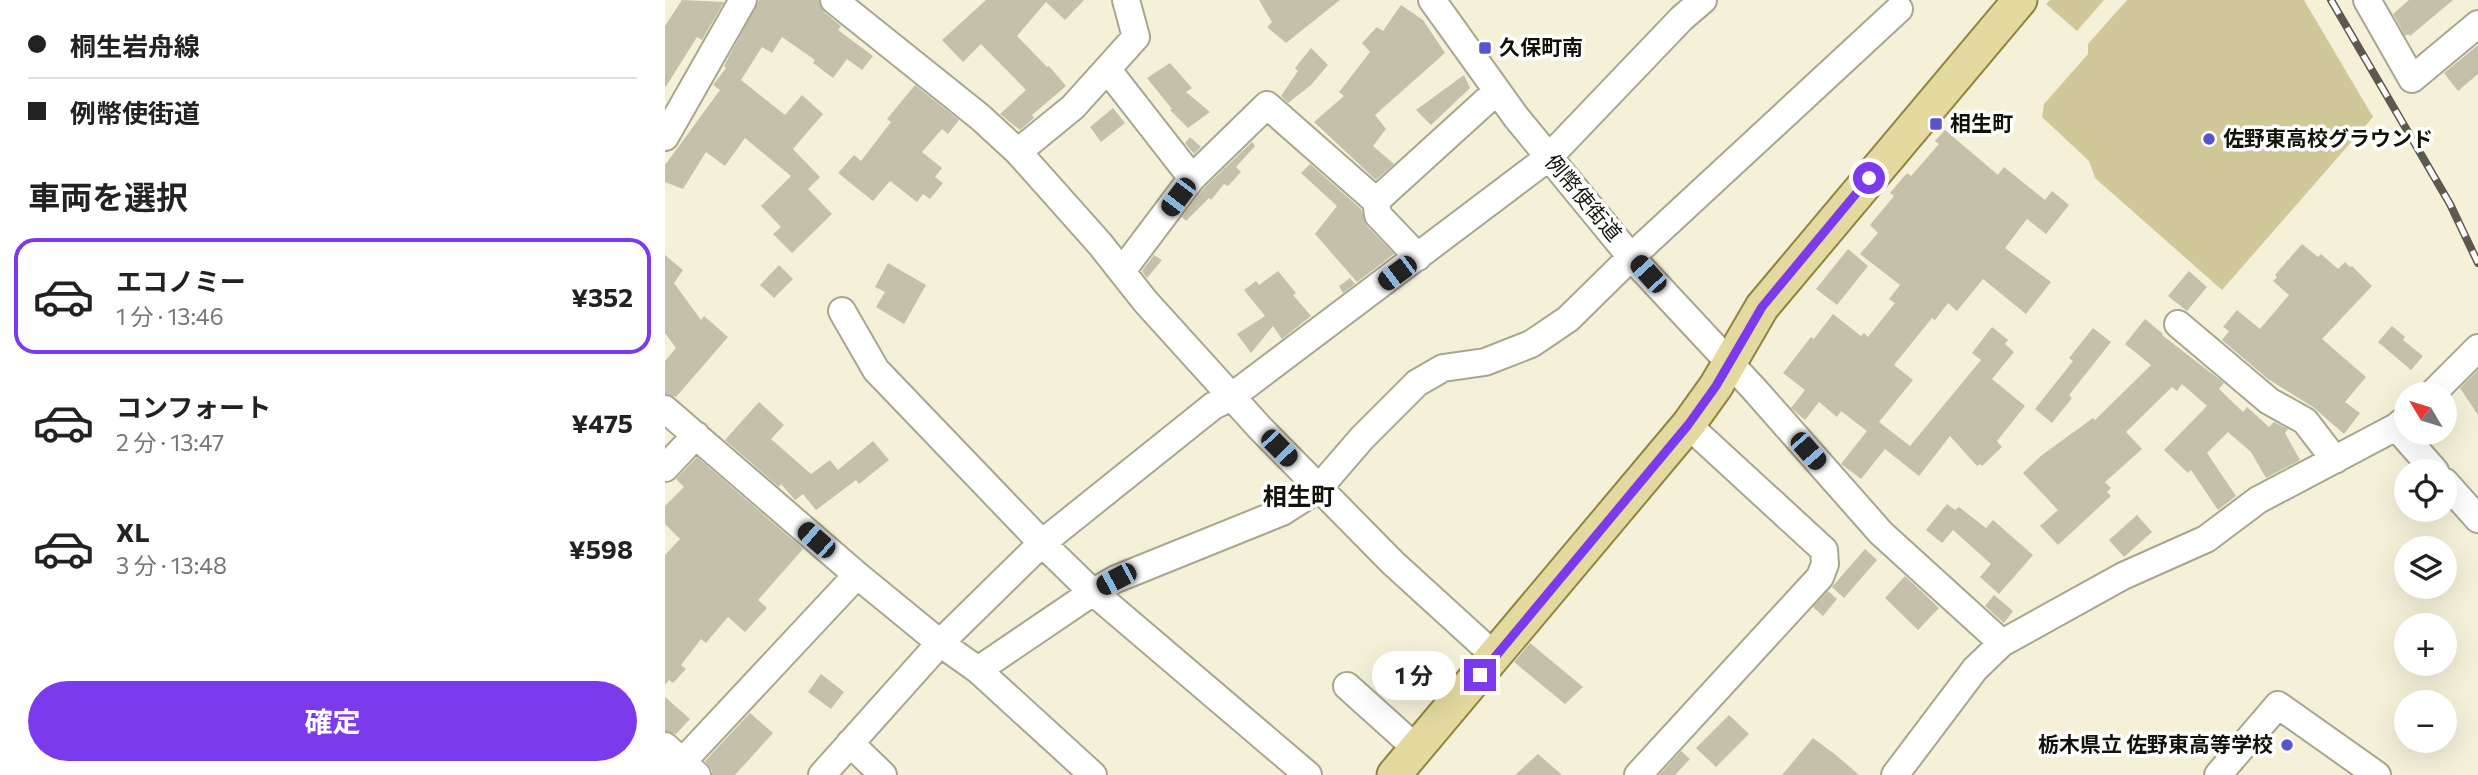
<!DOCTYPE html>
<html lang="ja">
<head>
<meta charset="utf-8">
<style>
	body { margin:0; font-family:Commissioner,"Noto Sans JP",sans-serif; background:#f2f2f2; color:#222; height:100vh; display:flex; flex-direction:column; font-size:26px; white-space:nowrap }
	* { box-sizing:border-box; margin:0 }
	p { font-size:23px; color:#767676 }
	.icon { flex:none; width:38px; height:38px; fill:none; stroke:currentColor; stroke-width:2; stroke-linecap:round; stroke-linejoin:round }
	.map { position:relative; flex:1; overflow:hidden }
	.side { display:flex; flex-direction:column; background:#fff; width:665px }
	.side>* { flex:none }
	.top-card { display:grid; align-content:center; height:154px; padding:0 28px; background:#fff }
	.needle { width:46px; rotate:308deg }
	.controls { position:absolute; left:1729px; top:382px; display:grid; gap:14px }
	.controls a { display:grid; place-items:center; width:63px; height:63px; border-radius:50%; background:#fff; box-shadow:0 7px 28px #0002; font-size:35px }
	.end { position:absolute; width:32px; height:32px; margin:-16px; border:9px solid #7c3aed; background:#fff; box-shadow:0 0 0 4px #fff }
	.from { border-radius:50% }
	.bubble { position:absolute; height:49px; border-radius:24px; background:#fff; box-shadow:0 7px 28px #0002; font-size:23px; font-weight:700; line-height:49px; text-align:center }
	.car { position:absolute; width:21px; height:42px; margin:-21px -10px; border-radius:9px; box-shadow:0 0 5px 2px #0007; background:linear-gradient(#222 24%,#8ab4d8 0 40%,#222 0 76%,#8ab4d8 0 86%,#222 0) }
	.top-card b { display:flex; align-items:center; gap:24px; height:66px; font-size:26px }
	.top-card b+b { border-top:2px solid #e0e0e0 }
	.top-card i { width:18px; height:18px; background:#222 }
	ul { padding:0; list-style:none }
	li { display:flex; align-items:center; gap:21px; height:116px; margin:0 14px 10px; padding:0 14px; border:4px solid transparent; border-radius:21px }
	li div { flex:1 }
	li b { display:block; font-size:26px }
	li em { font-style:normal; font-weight:700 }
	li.current { border-color:#7c3aed }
	li>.icon { width:63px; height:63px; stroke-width:1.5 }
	h2 { padding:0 28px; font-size:32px; line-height:84px }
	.cta { display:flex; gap:14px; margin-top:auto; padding:14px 28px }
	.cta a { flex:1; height:80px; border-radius:42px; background:#7c3aed; color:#fff; font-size:28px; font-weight:700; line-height:80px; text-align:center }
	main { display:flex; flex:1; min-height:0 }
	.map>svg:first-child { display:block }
</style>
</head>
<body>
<main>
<section class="side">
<div class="top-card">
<b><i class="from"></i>桐生岩舟線</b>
<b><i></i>例幣使街道</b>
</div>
<h2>車両を選択</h2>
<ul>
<li class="current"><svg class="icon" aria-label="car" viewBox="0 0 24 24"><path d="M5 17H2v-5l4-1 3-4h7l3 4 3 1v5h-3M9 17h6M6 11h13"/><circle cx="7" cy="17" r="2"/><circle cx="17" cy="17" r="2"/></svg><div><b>エコノミー</b><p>1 分 · 13:46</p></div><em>¥352</em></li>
<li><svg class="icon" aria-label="car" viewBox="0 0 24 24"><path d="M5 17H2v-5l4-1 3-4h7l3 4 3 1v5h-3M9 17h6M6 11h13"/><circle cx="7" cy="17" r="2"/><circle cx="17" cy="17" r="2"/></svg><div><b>コンフォート</b><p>2 分 · 13:47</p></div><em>¥475</em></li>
<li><svg class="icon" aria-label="car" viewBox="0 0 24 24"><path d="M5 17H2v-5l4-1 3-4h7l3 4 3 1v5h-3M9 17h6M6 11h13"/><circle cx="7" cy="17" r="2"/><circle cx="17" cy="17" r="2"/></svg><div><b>XL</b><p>3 分 · 13:48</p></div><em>¥598</em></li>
</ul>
<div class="cta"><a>確定</a></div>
</section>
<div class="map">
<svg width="1813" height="775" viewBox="0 0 1813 775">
	<rect width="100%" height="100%" fill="#f5f1d9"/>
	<!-- green -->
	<path fill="#d0c899" d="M1385,0H1439L1412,31L1381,4Z
		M1462,0H1639L1708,117L1557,290L1430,178L1424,161L1377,117L1379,104L1423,54V44Z"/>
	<!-- building -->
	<path fill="#c4c0a9" d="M17,0L59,2L37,40L32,37L0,88V26Z
		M94,0H154L159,12L176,26L173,30L208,56L197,70L182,59L168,78L148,63L150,60L117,37L107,53L97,47L76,80L120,115L137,95L158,114L128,149L155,177L143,189L167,214L127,253L108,234L116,227L96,206L126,176L80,138L60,166L41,152L18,189L0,182V165L55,90L48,85L61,68L59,66Z
		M321,0H419L400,20L381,2L352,36L382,67L384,66L401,86L367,115L369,118L355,130L335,114L361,90L316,44L298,62L277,40Z
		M594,0H675L621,43L602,27L607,22Z
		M1744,0H1788L1745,36L1743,34L1740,36L1728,14Z
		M736,5L758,20L780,53L710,115L721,129L708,146L729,164L711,180L649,122L679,96L674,92L705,52L697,43L712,27L718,31Z
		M1813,45V74L1793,91L1779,73Z
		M646,48L663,65L646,85L623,103L616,96L633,71L630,68Z
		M505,63L527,88L521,92L545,112L523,128L505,110L507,109L482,78Z
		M799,75L805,88L766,125L751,110Z
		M250,85L294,120L283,134L277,129L257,152L277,168L270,177L278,183L265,199L258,194L252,202L225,181L208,201L173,173L189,155L196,161L226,122L222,119Z
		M448,108L460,123L436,142L425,127Z
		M1280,130L1333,175L1339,167L1380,200L1387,191L1404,205L1381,234L1362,219L1340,248L1386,282L1361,314L1318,279L1292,311L1283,303L1270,320L1267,318L1229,365L1248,380L1214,422L1245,446L1316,360L1307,353L1327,327L1343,340L1340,344L1349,352L1327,379L1360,406L1332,441L1337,447L1317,466L1315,464L1312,466L1285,436L1254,476L1220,449L1196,479L1176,464L1202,431L1176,411L1172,417L1154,402L1140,420L1126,408L1140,390L1118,373L1146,337L1149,339L1168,314L1196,336L1199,333L1203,337L1230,303L1224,299L1235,285L1195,254L1213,233L1205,225L1229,196L1225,193L1242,173L1246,176L1274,144L1270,141Z
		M525,137L536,147L529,154L520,143Z
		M587,142L590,146L571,167L576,172L563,186L559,184L546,200L544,198L521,221L517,217L539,188Z
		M645,164L696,209L702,226L729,254L692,282L650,234L672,206L636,173Z
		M1637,244L1653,257L1656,254L1673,269L1680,262L1685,267L1687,266L1707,286L1657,339L1701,377L1680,402L1695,413L1679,434L1648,407L1603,379L1557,340L1564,331L1558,327L1572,310L1595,329L1624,295L1608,281L1612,277L1610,275Z
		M1183,249L1203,266L1172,305L1151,289Z
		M0,255L18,270L9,283L36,320L39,316L63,337L11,397L0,394V361L11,348L0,333Z
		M489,255L497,260L482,278L477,271Z
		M223,263L261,285L239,324L211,307L220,292L210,287Z
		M114,265L128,279L109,298L95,285Z
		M613,271L631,293L628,295L646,316L617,339L608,326L586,353L572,334L600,316L579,290L591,281L594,285Z
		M1524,271L1542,287L1522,311L1503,296Z
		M685,278L690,284L678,293L674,286Z
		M1480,319L1498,334L1497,335L1559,383L1554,389L1578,412L1582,407L1604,427L1609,422L1623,429L1620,433L1635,460L1601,478L1586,452L1563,432L1542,453L1571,496L1553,510L1526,470L1523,473L1499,450L1542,406L1517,384L1512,391L1507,387L1461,432L1477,449L1440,482L1446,488L1442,492L1446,496L1393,545L1375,526L1393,510L1358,473L1377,455L1428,418L1430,420L1486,365L1460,344Z
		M1727,326L1740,337L1738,340L1758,356L1746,370L1713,342Z
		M1428,328L1446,342L1404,395L1407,398L1387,423L1370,409L1408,361L1404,358Z
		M1813,370V415L1795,388Z
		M94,402L119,425L106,439L146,474L165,460L173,470L208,441L224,460L194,484L191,480L151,510L138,494L130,500L116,484L114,487L60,440Z
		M32,457L138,549L93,600L102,608L80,632L63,617L41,643L36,639L16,665L21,669L8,683L4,680L0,685V555L15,539L0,524V506L19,487L11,479Z
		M1282,504L1290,510L1294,507L1321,528L1328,520L1368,555L1334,594L1315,577L1326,564L1288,530L1277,543L1261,530Z
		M1472,515L1487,532L1459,557L1444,540Z
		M1200,549L1212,560L1179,598L1167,587Z
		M1240,576L1274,608L1253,630L1220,598Z
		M1163,591L1172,599L1158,616L1148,607Z
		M1329,595L1348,611L1339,623L1320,606Z
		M865,643L918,687L900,704L849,662Z
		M156,674L179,692L166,709L143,692Z
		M0,697L25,719L11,734L0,731Z
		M85,713L108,733L70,775H47V770L40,761Z
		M1064,715L1084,734L1051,767L1031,748Z
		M1148,738L1171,755L1194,775H1117Z
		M1016,751L1025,759L1010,775H994Z
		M873,754L897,775H850Z"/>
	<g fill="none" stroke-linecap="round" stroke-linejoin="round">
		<defs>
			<path id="minor" d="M169,0L315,117L353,152L435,244L480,301L595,428L728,563L830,656
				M767,0L851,117L966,257L1089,389L1216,533L1337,643
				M1702,0L1747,79L1813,24
				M442,69L527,178
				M0,137L78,0
				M353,152L408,107L471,37L461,0
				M711,201L832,91
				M457,271L527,178L602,105L711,201L713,215L753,257
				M177,311L211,370L377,543L420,585L643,775
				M1513,324L1604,401L1640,421L1670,460
				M1767,394L1813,348
				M0,409L192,575L275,643L313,670L428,775
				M1731,427L1770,471
				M0,468L31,435
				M1780,482L1813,519
				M313,670L428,592L451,579L617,512L653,489L697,438L752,383L778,368L820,362L866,344L903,319L966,257L1234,9
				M682,686L752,749
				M185,743L218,775
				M0,746L32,775
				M5,775L192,575
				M157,775L275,643L377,543L548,406L566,397L884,157L1017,18L1038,0
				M973,775L1155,577L1160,564L1159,550L1023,425
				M1230,775L1310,669L1337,643L1458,576L1541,539L1593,500L1731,427L1741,419
				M1553,775L1613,705L1712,775"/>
			<path id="major" d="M729,775L1023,425L1051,386L1097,307L1355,0"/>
		</defs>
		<!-- minor casing -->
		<use href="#minor" stroke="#a9a68f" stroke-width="30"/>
		<!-- major casing -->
		<use href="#major" stroke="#8f8441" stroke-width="37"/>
		<!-- minor -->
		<use href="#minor" stroke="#fff" stroke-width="26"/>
		<!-- major -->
		<use href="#major" stroke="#e4da9f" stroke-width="33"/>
		<defs>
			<path id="rail" d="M1666,0L1785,204L1813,263"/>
		</defs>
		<!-- rail casing -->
		<use href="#rail" stroke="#5c5a4c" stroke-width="8"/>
		<!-- rail -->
		<use href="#rail" stroke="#fff" stroke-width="5" stroke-dasharray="16" stroke-linecap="butt"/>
	</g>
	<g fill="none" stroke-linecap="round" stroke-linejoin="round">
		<!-- route -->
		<path stroke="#7c3aed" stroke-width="9" d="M815,675L1023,425L1051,386L1097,307L1204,178"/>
	</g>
	<!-- markers -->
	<g fill="#5855cc" stroke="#fff" stroke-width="2.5">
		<rect x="813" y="41" width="14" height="14" rx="3.5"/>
		<rect x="1264" y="117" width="14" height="14" rx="3.5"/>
		<circle cx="1544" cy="139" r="7"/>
		<circle cx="1622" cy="745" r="7"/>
	</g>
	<g text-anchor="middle" stroke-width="7" stroke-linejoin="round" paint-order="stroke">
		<!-- poi labels -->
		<g font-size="21" font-weight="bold" fill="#131209" stroke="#fff" text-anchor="start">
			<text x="834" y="55">久保町南</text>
			<text x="1285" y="131">相生町</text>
			<text x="1558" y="146">佐野東高校グラウンド</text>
			<text x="1608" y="752" text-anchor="end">栃木県立 佐野東高等学校</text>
		</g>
		<!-- street labels -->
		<g font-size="21" fill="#131209" stroke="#fff">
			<text transform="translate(918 198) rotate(50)" y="7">例幣使街道</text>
		</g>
		<!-- quarter labels -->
		<g font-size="24" font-weight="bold" fill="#131209" stroke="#fff">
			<text x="634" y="505">相生町</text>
		</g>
	</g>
</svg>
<div class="controls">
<a><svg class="needle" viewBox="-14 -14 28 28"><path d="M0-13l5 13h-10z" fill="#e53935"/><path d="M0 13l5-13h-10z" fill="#767676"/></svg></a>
<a><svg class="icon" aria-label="locate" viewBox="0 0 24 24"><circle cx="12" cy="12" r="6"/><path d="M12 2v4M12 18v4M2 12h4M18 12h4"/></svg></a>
<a><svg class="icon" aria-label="layers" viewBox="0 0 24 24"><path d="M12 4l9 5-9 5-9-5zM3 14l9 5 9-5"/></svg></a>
<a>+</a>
<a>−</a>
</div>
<i class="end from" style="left:1204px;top:178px"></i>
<i class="end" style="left:815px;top:675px"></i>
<div class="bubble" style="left:707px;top:651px;width:84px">1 分</div>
<i class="car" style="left:513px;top:197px;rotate:217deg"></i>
<i class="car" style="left:732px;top:273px;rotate:233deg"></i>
<i class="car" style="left:983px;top:274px;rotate:318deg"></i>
<i class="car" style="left:614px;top:448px;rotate:136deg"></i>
<i class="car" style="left:1143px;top:451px;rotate:139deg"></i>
<i class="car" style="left:151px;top:540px;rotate:311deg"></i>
<i class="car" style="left:451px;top:579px;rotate:242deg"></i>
</div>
</main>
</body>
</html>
